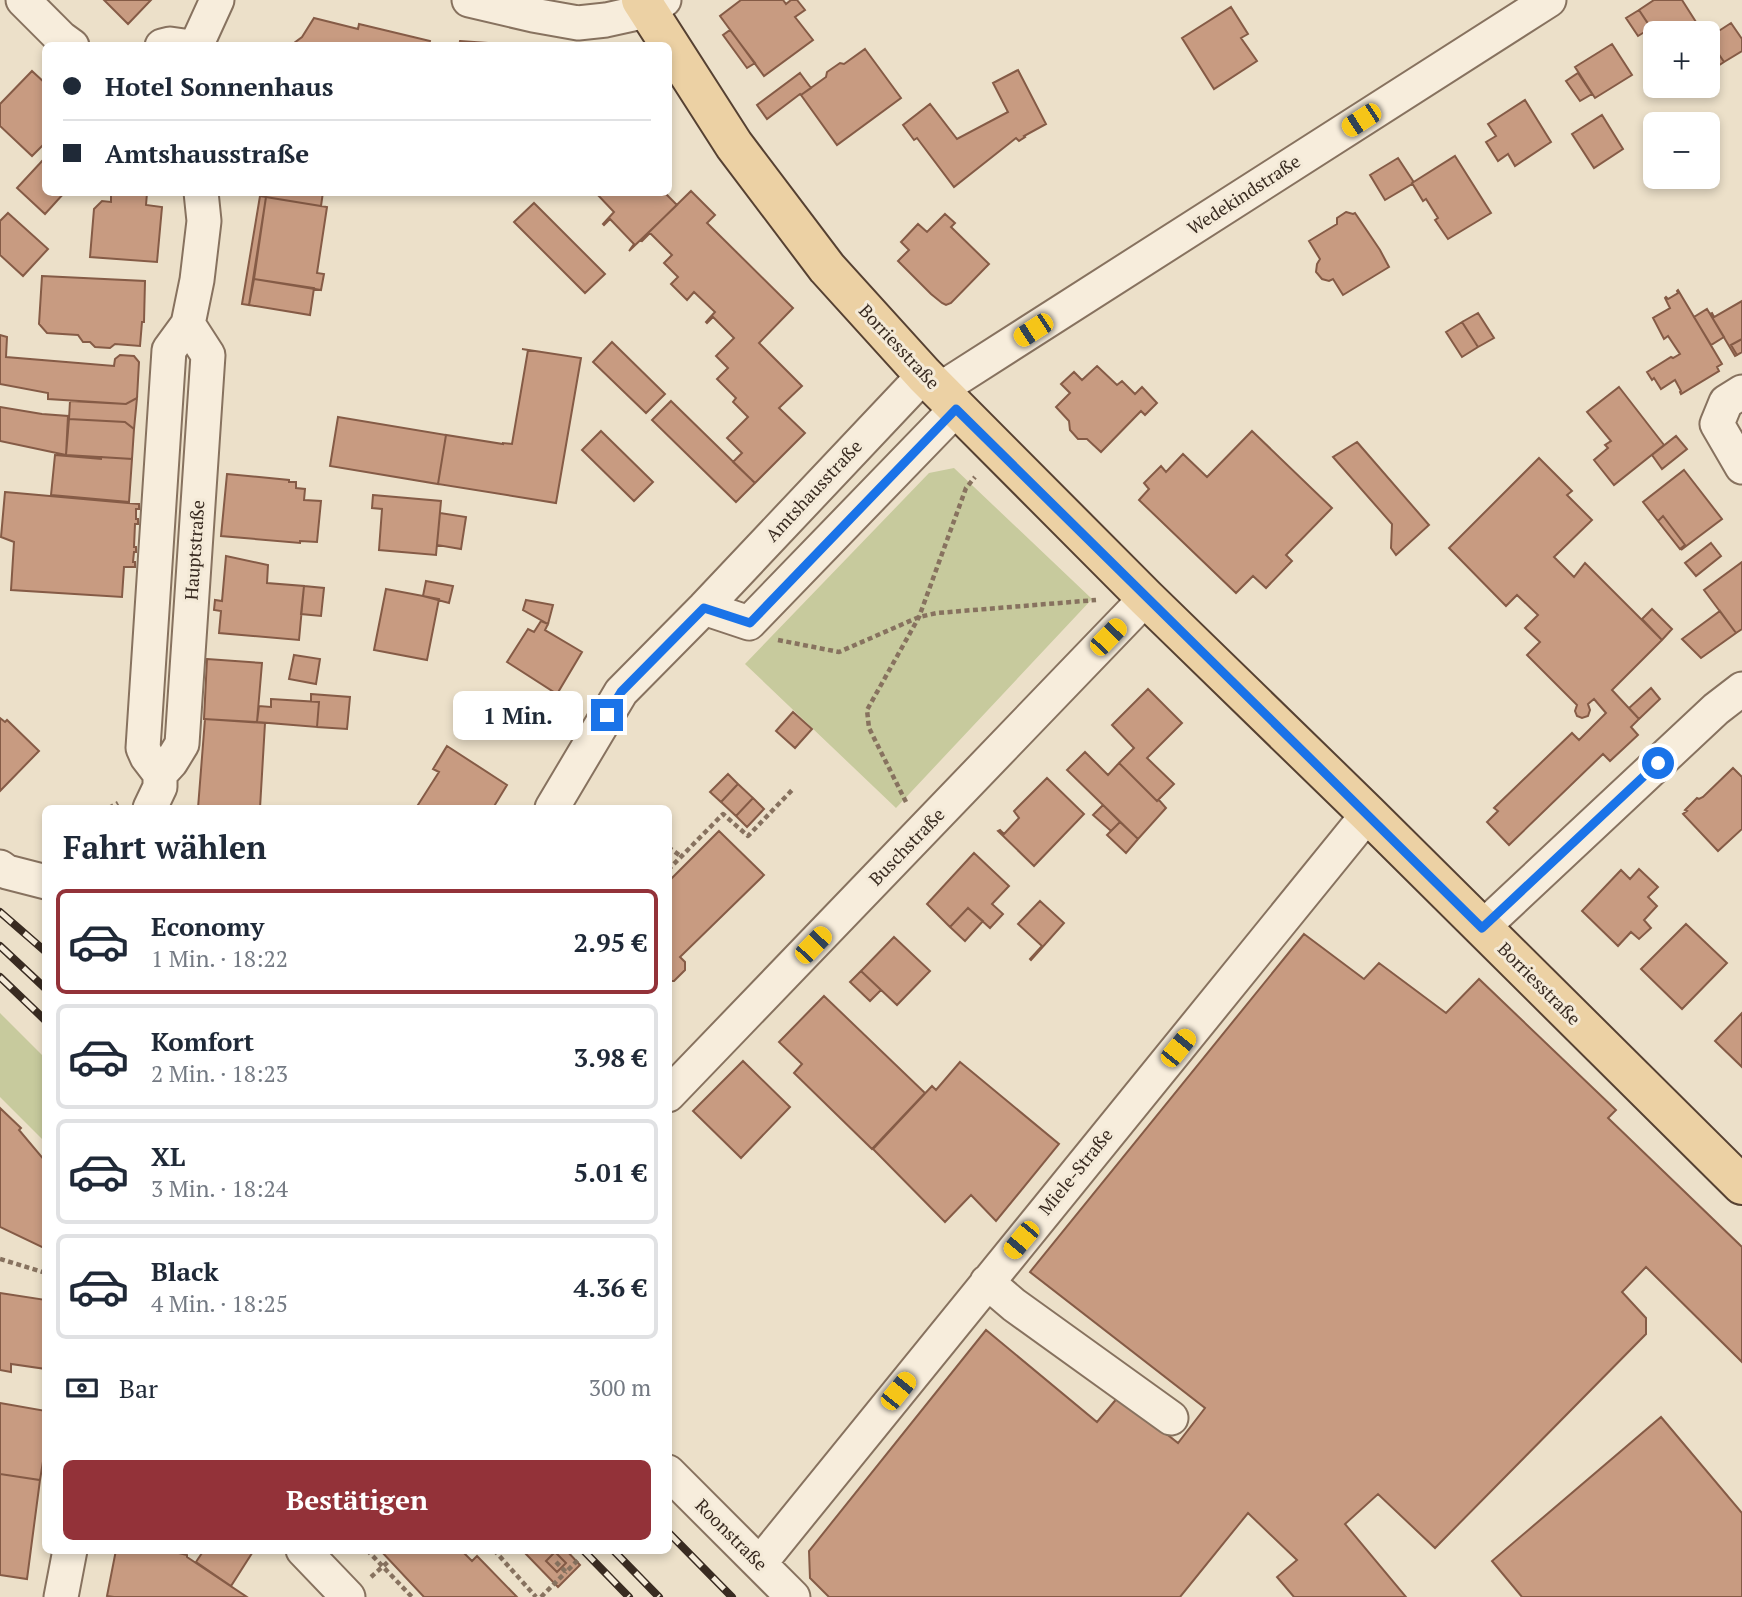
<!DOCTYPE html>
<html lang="de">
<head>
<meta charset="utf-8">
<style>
	body { margin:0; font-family:"PT Serif",serif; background:#f2f2f3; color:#1f2937; height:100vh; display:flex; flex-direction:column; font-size:26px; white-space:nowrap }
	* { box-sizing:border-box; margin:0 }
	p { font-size:23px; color:#747a83 }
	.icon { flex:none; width:38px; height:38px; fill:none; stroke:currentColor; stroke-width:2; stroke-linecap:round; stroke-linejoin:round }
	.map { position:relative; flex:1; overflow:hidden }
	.side { position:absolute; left:42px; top:805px; width:630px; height:749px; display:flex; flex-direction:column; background:#fff; border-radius:10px; box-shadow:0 4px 10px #0003 }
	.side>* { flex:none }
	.banner { position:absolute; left:42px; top:42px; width:630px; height:154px; border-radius:10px; box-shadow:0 4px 10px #0003; display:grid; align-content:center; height:154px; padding:0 21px; background:#fff }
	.tools { position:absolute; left:1643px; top:21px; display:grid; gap:14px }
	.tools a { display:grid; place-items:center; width:77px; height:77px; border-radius:10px; background:#fff; box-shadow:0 4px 10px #0003; font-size:35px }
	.end { position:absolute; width:32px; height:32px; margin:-16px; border:9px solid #1a73e8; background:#fff; box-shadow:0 0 0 4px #fff }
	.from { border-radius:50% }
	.bubble { position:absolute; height:49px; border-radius:10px; background:#fff; box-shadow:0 4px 10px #0003; font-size:23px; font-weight:700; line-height:49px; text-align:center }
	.car { position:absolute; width:21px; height:42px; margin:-21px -10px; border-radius:9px; box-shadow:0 0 5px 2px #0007; background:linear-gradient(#f5c518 24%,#345 0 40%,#f5c518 0 76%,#345 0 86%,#f5c518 0) }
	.banner b { display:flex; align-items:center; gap:24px; height:66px; font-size:26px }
	.banner b+b { border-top:2px solid #e0e1e3 }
	.banner i { width:18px; height:18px; background:#1f2937 }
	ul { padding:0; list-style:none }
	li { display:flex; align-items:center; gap:21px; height:105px; margin:0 14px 10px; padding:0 7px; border:4px solid #e0e1e3; border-radius:10px }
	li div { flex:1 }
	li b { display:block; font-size:26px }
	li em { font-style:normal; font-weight:700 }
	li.active { border-color:#933239 }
	li>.icon { width:63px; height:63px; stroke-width:1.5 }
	h2 { padding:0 21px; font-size:32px; line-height:84px }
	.pay { display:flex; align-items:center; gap:18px; height:77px; padding:0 21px; font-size:26px }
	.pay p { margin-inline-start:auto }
	.primary-button { display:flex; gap:14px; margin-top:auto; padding:14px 21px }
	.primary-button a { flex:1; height:80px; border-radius:10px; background:#933239; color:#fff; font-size:28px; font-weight:700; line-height:80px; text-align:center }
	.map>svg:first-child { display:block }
</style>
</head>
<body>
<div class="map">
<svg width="1742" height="1597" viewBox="0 0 1742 1597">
	<rect width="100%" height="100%" fill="#ece0c9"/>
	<!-- green -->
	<path fill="#c7ca9d" d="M954,468L1092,599L896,808L745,664L929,473Z
		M0,1013L45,1058V1142L0,1097Z"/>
	<!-- building -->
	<path fill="#c89b81" stroke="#855b46" stroke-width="2" d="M104,0H151L128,24Z
		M741,0H783L786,4L791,0H797L805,10L795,17L813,40L764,76L720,16Z
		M1654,0H1682L1703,33H1656V36L1639,10Z
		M1231,7L1248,34L1241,38L1257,61L1214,89L1182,38Z
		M1639,10L1651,28L1638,36L1626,18Z
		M314,18L358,29L359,24L430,41L429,46H290L302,37Z
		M1731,23L1742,39V51L1724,62L1708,38Z
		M730,30L755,63L747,68L723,35Z
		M460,41L488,43L500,46H459Z
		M1612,44L1632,75L1595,98L1575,67Z
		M865,49L901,98L837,145L801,95L826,77L827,72L840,63L844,64Z
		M1716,50L1724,62L1710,71L1708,67V56Z
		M1018,70L1046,124L1024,136L1025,137L1019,141L1016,138L954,187L917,138L914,140L903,125L930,104L957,139L1008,112L993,83Z
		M32,71L46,84V142L32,156L0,126V104Z
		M800,73L811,88L801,95L800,94L767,119L757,105Z
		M1578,73L1592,94L1580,101L1566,81Z
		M1525,100L1551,142L1515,166L1508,154L1498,161L1486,142L1496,136L1488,124Z
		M1602,115L1623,149L1594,168L1572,134Z
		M1455,156L1491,213L1448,239L1435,220L1438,218L1426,199L1423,201L1412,183Z
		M1398,158L1413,181L1412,184L1385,200L1370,175Z
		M43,160L46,163V192H65L45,214L17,188Z
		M691,191L715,215L707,223L793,308L759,343L802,386L779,408L805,433L755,483L733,462L742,453L727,438L748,417L733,402L736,398L717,379L728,368L716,356L734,338L713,317L707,323L706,322L715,312L694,292L687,300L671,284L678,277L664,263L672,255L650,233L642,241L641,240Z
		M111,192L147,193L146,205L162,207L157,262L90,257L94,209L102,201L111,202Z
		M265,192H323L321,206L265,197Z
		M595,192H667L666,194L677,205L629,251L634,244L610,219L604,225L603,224L614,212Z
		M260,196L266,197L249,305L242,304Z
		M266,197L327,207L317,273L324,274L321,290L254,279Z
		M534,203L605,274L585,293L514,222Z
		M1346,212L1353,214L1355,213L1380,250L1389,267L1343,295L1333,279L1329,281L1322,279L1316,272L1317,264L1320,259L1309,241L1337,224V218Z
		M8,213L48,249L23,276L0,255V221Z
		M945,214L955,223L951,227L989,264L951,303L946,305L942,303L931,294L898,261L909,250L901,242L918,224L927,232Z
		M42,276L145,281L144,322H142L140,346L115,344L110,348L95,347L90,342H83L78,335L47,333L39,324Z
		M254,279L314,288L310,315L249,305Z
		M1678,290L1722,364L1717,367L1719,371L1681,394L1680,392L1681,391L1675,380L1661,389L1654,378L1652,380L1647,372L1671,357L1673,358L1680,354L1668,336L1664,339L1653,318L1670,308L1665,298L1666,297L1668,299L1678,293L1677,291Z
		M1742,301V339L1731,345L1737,355L1735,356L1710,314L1712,313L1714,317Z
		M1707,309L1724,337L1711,345L1694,317Z
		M1478,313L1494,338L1478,347L1462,322Z
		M1462,322L1478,347L1462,357L1446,332Z
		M0,335L7,337L6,357L114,366L115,359L120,355L134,356L139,362L137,398L126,404L48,399V393L0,384Z
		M1742,339V352L1737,355L1731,345Z
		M612,342L665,394L646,413L593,362Z
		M522,349L581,358L556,503L438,484L446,435L503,444V443L512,444L528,350Z
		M1097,366L1117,385L1122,381L1135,394L1142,387L1157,403L1145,415L1141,411L1101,452L1087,439H1078L1070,430L1069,421L1056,407L1070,393L1061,384L1074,372L1082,380Z
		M1619,387L1664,445L1614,485L1594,460L1608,448L1605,445L1611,441L1587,412Z
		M137,398L134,429L125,422L69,419L70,401L126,404Z
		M671,401L755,483L736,502L652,420Z
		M0,407L42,414L68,416L66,455L0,441Z
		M338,417L446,435L438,484L330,466Z
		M69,419L125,422L134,429L132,459L66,455Z
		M601,431L653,482L634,501L582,450Z
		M1252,431L1332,508L1286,555L1292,561L1266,588L1253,576L1236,593L1139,500L1149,489L1144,483L1161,466L1166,472L1183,454L1207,477Z
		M1676,436L1687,449L1662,469L1652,455Z
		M1357,442L1429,525L1396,555L1391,548L1392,524L1333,457Z
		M55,455L101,459V457L132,459L129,502L51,495Z
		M1539,458L1572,491L1567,495L1592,520L1554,557L1574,577L1585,563L1662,640L1612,690L1639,719L1631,727L1638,735L1610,761L1603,754L1509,845L1487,822L1498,811L1494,808L1572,733L1579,740L1606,713L1594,699L1588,704L1590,710L1588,716L1582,718L1577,716L1575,711L1577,705L1527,655L1540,642L1525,628L1538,615L1517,595L1506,606L1449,548Z
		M1684,470L1722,519L1681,550L1685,545L1663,516L1658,521L1643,502Z
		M227,474L289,480V482H296V488L305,489L304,500L321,501L317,542L300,541V543L221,536Z
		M5,492L139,504V509H136V519H138V524H135L134,547H136V552H134L133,562H135V567H124L122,597L11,590L14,542L1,537Z
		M373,495L441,501L436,555L379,550L382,509L372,508Z
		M440,513L466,517L461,549L437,545Z
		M1663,516L1685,545L1680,549L1658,521Z
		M1711,543L1721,556L1696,576L1685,563Z
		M226,556L268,565L267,583L304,586L299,640L219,633L221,611L214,610L215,600L222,601Z
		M1742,562V629L1736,633L1704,590Z
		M426,581L453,586L449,603L423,596Z
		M304,586L324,588L321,616L301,614Z
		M386,589L439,599L427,660L374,650Z
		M526,600L553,605L548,624L523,610Z
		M1652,609L1672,629L1662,640L1642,619Z
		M1720,611L1736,633L1701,658L1682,639Z
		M541,621L548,624L545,630L582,652L557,694L507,662L528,629L534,632Z
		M294,655L320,659L316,684L289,679Z
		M207,659L262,663L257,722L204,719Z
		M1651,688L1660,699L1639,719L1629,708Z
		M1148,689L1182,723L1147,758L1174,784L1157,801L1119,763L1134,748L1112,725Z
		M311,694L350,697L347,729L317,727L319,702H311Z
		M271,699L319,702L317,727L257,722L259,706L271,707Z
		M793,712L812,729L795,748L776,731Z
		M0,718L5,722L7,720L39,751L0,791Z
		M205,719L265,723L260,808H198Z
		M447,746L507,785L493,808H416L439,772L433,769Z
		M1085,752L1108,775L1119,763L1157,801L1159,800L1166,808L1138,839L1067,770Z
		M1733,768L1742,777V829L1718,851L1683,814L1687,811L1685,810L1697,798L1699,799L1703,797Z
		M728,774L738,784L721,802L710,792Z
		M1047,778L1084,814L1034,866L998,831L1000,830L1004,834L1019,818L1014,811Z
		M738,784L753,798L736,816L721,802Z
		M753,798L764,809L747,827L736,816Z
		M1103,805L1120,822L1111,831L1093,815Z
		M1120,822L1138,839L1126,853L1107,835Z
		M719,831L764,875L680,957L685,962V970L674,981H668V882Z
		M974,853L1009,886L992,904L1003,914L990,928L968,908L950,927L927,904Z
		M1639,869L1658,887L1648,897L1657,906L1644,920L1651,928L1639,939L1631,932L1618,946L1582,911L1621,870L1630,879Z
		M1040,901L1064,923L1031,960L1030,959L1042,946L1018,924Z
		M968,908L983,921L965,941L950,927Z
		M1686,924L1727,963L1682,1009L1641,969Z
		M1304,934L1364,979L1379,963L1446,1013L1479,979L1616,1110L1608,1118L1742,1247V1362L1646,1267L1622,1292L1646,1318V1334L1435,1548L1378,1494L1345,1524L1406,1597H1294L1277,1577L1297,1560L1248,1513L1180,1597H829L810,1578L809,1551L986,1330L1097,1422L1119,1396L1178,1443L1205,1408L1030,1272Z
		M894,937L930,971L897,1005L861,971Z
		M861,971L881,990L870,1001L850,982Z
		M824,996L925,1093L872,1149L794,1073L802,1064L779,1042Z
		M1742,1013V1067L1715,1041Z
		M743,1061L790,1107L741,1158L693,1111Z
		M960,1062L1059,1144L996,1221L971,1195L945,1222L873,1149L932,1086L936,1090Z
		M0,1108L21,1128L19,1130L46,1162V1249L0,1227Z
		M0,1293L46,1300V1369L11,1364V1372L0,1370Z
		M0,1403L46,1411V1443L40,1480L0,1474Z
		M1661,1417L1742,1513V1597H1522L1492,1561Z
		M0,1474L40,1480L27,1579L0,1575Z
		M116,1550H166L187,1555V1557L247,1597H114L107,1596Z
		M204,1550H254L231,1586L196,1562Z
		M380,1550H461L472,1561L477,1556L517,1597H424Z
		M522,1550H566L580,1565L558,1587Z
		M555,1552L566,1563L557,1572L546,1561Z"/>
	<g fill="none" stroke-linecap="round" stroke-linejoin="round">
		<defs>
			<path id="minor" d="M23,0L61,38L72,46
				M469,0L533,15L578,23L606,20L647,11L664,0
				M162,46L170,44L184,46
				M196,46L217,0
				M939,390L1549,0
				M1742,392L1726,402L1717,424L1742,467
				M704,608L749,623L956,409
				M160,774L147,757L143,748L169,350L188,324L197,280L204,221L201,192
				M150,808L160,787V774L171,762L182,744L208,355L188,324
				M552,808L621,692L704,608L924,375
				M0,867L7,872L46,882
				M1482,928L1716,709L1742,689
				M668,1095L1146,598
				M987,1282L1014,1305L1171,1418
				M668,1472L793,1597
				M303,1550L348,1597
				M760,1563L1368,814
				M61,1597L70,1550"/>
			<path id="major" d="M641,0L734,145L827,268L924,375L1146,598L1368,814L1742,1185"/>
		</defs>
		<!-- minor casing -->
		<use href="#minor" stroke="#87725f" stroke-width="37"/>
		<!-- major casing -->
		<use href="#major" stroke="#564132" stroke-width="42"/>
		<!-- path -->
		<path stroke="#87725f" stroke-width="4.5" stroke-dasharray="5 3.5" stroke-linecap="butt" d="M778,640L839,652L919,617L937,613L1096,600
			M906,802L869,728L867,710L919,617L966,488L975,477
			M109,808L118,803
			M668,847L682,857
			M668,870L723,814L748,836L794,788
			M0,1259L46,1273
			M367,1550L412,1597
			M494,1550L536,1597
			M543,1550L544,1552
			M556,1562L566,1572L579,1559
			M371,1577L389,1561
			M541,1597L566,1572"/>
		<!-- minor -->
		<use href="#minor" stroke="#f7eddc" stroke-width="33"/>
		<!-- major -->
		<use href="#major" stroke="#ecd1a4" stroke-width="38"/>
		<defs>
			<path id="rail" d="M0,912L46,952
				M0,946L46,989
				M0,977L46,1021
				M668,1532L732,1597
				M583,1550L629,1597
				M613,1550L659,1597"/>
		</defs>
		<!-- rail casing -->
		<use href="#rail" stroke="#392b21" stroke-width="8"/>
		<!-- rail -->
		<use href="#rail" stroke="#f4ead8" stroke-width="5" stroke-dasharray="16" stroke-linecap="butt"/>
	</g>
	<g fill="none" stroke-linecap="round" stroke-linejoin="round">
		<!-- route -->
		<path stroke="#1a73e8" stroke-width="9" d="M607,715L621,692L704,608L750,623L956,409L1482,928L1658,763"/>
	</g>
	<g text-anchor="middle" stroke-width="6" stroke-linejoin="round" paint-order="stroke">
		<!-- street labels -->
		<g font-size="18" fill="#392b21" stroke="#f4ead8">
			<text transform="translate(1244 195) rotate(-33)" y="6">Wedekindstraße</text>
			<text transform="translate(899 347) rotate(47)" y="6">Borriesstraße</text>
			<text transform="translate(814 491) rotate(-47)" y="6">Amtshausstraße</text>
			<text transform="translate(195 550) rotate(-86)" y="6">Hauptstraße</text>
			<text transform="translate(907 847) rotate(-46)" y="6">Buschstraße</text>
			<text transform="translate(1539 984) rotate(45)" y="6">Borriesstraße</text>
			<text transform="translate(1076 1172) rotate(-51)" y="6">Miele-Straße</text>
			<text transform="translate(731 1535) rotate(45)" y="6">Roonstraße</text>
		</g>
	</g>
</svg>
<div class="tools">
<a>+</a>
<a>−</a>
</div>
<i class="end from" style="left:1658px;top:763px"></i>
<i class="end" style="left:607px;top:715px"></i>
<div class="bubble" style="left:453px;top:691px;width:130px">1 Min.</div>
<i class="car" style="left:1361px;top:120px;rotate:237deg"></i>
<i class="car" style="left:1033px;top:330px;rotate:237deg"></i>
<i class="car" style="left:1108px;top:637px;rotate:44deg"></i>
<i class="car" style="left:813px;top:945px;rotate:44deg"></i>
<i class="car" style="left:1178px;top:1048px;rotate:39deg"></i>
<i class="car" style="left:1021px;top:1240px;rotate:220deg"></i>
<i class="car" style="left:898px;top:1391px;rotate:39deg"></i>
<div class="banner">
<b><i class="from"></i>Hotel Sonnenhaus</b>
<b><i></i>Amtshausstraße</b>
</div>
<section class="side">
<h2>Fahrt wählen</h2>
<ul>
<li class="active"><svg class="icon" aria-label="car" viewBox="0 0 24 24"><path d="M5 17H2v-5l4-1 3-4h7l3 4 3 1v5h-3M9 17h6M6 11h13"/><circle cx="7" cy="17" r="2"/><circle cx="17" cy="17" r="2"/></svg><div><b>Economy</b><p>1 Min. · 18:22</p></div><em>2.95 €</em></li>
<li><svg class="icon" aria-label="car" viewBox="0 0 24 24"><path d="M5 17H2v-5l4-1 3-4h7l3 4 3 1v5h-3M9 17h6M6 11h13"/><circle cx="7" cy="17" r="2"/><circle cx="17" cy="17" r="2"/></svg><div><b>Komfort</b><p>2 Min. · 18:23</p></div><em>3.98 €</em></li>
<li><svg class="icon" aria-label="car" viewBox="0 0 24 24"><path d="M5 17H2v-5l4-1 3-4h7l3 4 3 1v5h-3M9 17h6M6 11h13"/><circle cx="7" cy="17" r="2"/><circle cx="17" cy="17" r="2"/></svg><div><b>XL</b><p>3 Min. · 18:24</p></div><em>5.01 €</em></li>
<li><svg class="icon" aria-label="car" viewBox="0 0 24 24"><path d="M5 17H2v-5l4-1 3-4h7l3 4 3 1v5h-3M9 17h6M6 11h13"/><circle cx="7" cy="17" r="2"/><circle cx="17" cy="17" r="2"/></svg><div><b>Black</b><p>4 Min. · 18:25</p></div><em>4.36 €</em></li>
</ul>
<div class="pay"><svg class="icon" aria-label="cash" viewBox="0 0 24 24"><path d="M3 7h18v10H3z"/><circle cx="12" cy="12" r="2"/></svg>Bar<p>300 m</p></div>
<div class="primary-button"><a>Bestätigen</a></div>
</section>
</div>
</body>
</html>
